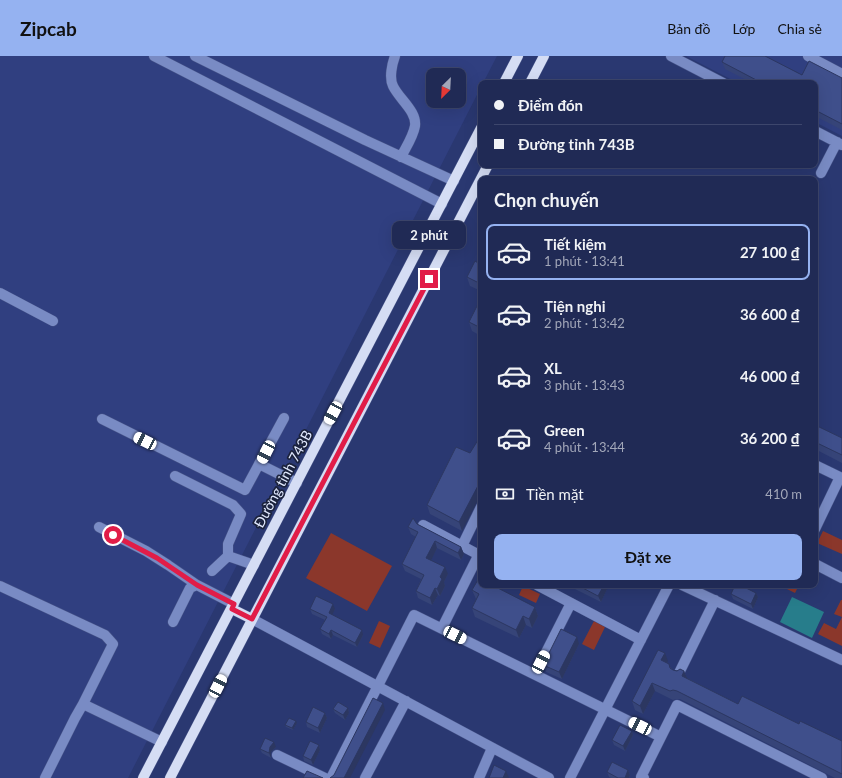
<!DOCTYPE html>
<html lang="vi">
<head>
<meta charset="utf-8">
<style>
	body { margin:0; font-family:Lato,sans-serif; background:#2d365f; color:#f1f3f6; height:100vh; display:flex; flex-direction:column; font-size:15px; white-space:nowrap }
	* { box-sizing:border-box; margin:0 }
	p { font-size:13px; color:#a2a7b9 }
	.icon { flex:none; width:22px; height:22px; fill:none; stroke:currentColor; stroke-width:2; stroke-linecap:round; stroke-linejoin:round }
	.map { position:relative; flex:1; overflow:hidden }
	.sheet { position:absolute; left:478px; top:120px; width:340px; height:412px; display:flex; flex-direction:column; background:#202a55; border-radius:8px; box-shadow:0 4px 16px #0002,0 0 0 1px #3d466c }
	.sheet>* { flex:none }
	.banner { position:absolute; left:478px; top:24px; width:340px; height:88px; border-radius:8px; box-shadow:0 4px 16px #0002,0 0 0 1px #3d466c; display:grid; align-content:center; height:88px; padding:0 16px; background:#202a55 }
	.needle { width:26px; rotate:204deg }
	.fabs { position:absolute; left:426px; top:12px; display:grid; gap:8px }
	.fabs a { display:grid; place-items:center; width:40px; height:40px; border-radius:8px; background:#202a55; box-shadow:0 4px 16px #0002,0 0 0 1px #3d466c; font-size:20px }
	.end { position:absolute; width:18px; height:18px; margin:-9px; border:5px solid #e11d48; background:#fff; box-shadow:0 0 0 2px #fff }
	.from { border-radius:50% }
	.bubble { position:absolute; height:28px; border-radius:8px; background:#202a55; box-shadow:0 4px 16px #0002,0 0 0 1px #3d466c; font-size:13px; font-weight:700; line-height:28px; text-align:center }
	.car { position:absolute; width:12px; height:24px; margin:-12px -6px; border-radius:5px; box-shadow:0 0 3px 1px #0007; background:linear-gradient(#fff 24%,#345 0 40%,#fff 0 76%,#345 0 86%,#fff 0) }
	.banner b { display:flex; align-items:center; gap:14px; height:38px; font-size:15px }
	.banner b+b { border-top:1px solid #3d466c }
	.banner i { width:10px; height:10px; background:#f1f3f6 }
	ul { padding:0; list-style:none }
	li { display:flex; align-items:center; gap:12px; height:56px; margin:0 8px 6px; padding:0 8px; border:2px solid transparent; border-radius:8px }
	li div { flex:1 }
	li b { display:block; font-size:15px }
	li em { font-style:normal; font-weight:700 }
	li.on { border-color:#95b2f1 }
	li>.icon { width:36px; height:36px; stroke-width:1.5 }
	h2 { padding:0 16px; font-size:18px; line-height:48px }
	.pay { display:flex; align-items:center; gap:10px; height:44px; padding:0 16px; font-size:15px }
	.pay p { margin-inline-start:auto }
	.primary-button { display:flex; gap:8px; margin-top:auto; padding:8px 16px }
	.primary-button a { flex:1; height:46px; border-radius:8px; background:#95b2f1; color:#111; font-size:16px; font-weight:700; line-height:46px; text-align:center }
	header { display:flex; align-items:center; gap:24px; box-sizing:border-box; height:56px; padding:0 20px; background:#95b2f1; color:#111 }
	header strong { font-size:19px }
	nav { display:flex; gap:22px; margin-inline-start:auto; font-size:14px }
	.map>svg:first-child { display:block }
</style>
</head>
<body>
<header>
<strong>Zipcab</strong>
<nav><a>Bản đồ</a><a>Lớp</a><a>Chia sẻ</a></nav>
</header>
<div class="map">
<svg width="842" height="722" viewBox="0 0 842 722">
	<rect width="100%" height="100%" fill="#2a3871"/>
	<!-- built -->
	<path fill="#303f80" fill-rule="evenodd" d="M0,0H497L483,27H481V31L128,722H0ZM433,19H459V45H433Z
		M686,0H842V80L815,66V27H738Z"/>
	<!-- green -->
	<path fill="#8b372b" d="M823,475L842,484V498L817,487Z
		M331,477L392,510L367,555L306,522Z
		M779,529H799L795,537Z
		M523,530L540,538L536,547L519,539Z
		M841,544H842V590L818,578L824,567L836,573L842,561L834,558Z
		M379,565L390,570L380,592L369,587Z
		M594,565L605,571L594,594L582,588Z"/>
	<!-- water -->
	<path fill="#277d8b" d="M792,541L824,556L812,582L780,566Z"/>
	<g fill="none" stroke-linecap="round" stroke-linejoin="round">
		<defs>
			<path id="minor" d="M154,0L442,148
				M195,0L365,84L454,125
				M395,0C392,8 389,22 393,30C399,43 417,55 415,70C413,81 406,91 401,101
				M671,0L723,27
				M808,0L842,18
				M815,75L842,89
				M821,117L837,86
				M0,237L53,265
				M102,363L245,434L259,408L297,427
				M259,408L284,362
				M815,409L842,422
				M175,420L233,449L241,458L228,488V500L254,509
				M423,469L481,500
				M99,471L146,495L168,509L197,529
				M815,473L840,421
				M462,490L481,451
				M815,508L842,522
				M212,515L228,500
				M537,529L641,584
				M682,529L842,604
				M0,530L105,579L113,588L83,648
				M252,563L549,722
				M173,566L190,532L197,529L234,548
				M442,572L479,498
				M679,617L715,544
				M535,618L571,547
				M277,699L325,722
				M45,722L75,662L83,648L162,686
				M331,722L414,559L661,681
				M365,722L406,645
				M479,722L492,692
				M570,722L669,529
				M644,722L641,721L677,649L822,722"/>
			<path id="major" d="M504,27L518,0
				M530,27L544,0
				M232,553L252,563
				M143,722L481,72
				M170,722L488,109"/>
		</defs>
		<!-- minor casing -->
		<use href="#minor" stroke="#475488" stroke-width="11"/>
		<!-- major casing -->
		<use href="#major" stroke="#475488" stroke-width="11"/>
		<!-- minor -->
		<use href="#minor" stroke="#798bc4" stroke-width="10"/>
		<!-- major -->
		<use href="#major" stroke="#d5ddf4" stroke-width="10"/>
	</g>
	<!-- wall -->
	<path fill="#364478" d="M722,6L802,19L842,22V74L815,60V27H752L725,13Z
		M481,209V235L470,230L467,221Z
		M481,242V280L472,275L469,266Z
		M815,369L842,382V407L815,393Z
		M456,391L462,475L430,458L427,449Z
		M417,468L461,491L464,498L461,504L437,492L431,504L448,518L444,526L445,530L440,540L438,539L432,549L418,542L416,535L421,523L405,515L402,508L416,481L411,478L408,471Z
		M567,529H609L601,546Z
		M472,534L535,551L538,560L532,572L526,569L519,582L475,561L472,552L476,543Z
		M756,537L758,541L753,553L733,543L731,538Z
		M310,553H335L332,559L363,579L357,591L333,579L331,583L322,578L320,573L325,564L312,558Z
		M579,588L562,623L546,616L543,609Z
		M668,605L667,607L673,614L684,615L687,622L738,648L799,668L842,685V722H835L680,643H676L673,644L655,635L643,658L635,654L632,645Z
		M348,652L349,657L345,664L335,657L333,653Z
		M325,657L327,662L320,677L307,671L306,666Z
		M297,667L293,674L286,671L285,669Z
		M632,675L633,679L625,695L614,689L612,684Z
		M319,689L320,694L313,709L304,705L303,700Z
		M276,691L271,696V702L262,697L260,693Z
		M628,714L630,719L629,722H611L609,721L607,716Z"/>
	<!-- shaded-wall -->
	<path fill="#2c3761" d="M481,424V438L462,475L459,466Z
		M435,485L437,492L429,509L426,502Z
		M461,491L464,498L461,504L458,497Z
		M445,511L448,518L444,526L445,530L440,540L437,533L440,521Z
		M604,529H609L601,546L598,540Z
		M435,532L438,539L432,549L430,542Z
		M756,537L758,541L753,553L751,548Z
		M333,548L335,553L331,562L329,557Z
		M535,551L538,560L532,572L529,563Z
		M523,560L526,569L519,582L516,574Z
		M331,574L333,579L331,583L329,578Z
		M362,574L363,579L357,591L355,587Z
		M577,581L579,588L562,623L559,616Z
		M665,597L668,605L664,613L661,604Z
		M684,615L688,624L682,620Z
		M652,627L655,635L643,658L640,650Z
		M383,647L385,654L350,722H344Z
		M348,652L349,657L345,664L343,659Z
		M325,657L327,662L320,677L318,672Z
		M296,665L297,667L293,674L292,672Z
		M632,675L633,679L625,695L623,690Z
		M274,686L276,691L271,696V702L269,697L270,691Z
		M319,689L320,694L313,709L311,704Z
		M628,714L630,719L629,722H625Z
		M506,715L509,722H503Z"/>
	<!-- building -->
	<path fill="#3f4f8b" stroke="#2c3761" d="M725,0H765L802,19L809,5L842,22V68L815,54V27H762L722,6Z
		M475,205L481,209V228L467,221Z
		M481,242V272L469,266Z
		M815,369L842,382V399L815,386Z
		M478,384L481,386V424L459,466L427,449L456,391L470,397Z
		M413,462L417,468L461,491L458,497L435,485L426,502L445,511L440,521L442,523L437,533L435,532L430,542L416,535L424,519L402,508L418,476L408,471Z
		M479,522L481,523V529H492L535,551L529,563L523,560L516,574L472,552L479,538L472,534Z
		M577,529H604L598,540Z
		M735,529H740L756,537L751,548L731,538Z
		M316,540L333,548L329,557L362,574L355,587L331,574L329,578L320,573L327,561L310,553Z
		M561,573L577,581L559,616L543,609Z
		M658,594L665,597L661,604L669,608L670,612L673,614L677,615L680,613L684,615L682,620L738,648L742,640L799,668L800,665L842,685V718L677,635L673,634L670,635L652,627L640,650L632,645Z
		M373,642L383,647L344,722H330L334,719Z
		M338,646L348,652L343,659L333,653Z
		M313,651L325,657L318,672L306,666Z
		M289,662L296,665L292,672L285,669Z
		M620,669L632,675L623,690L612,684Z
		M265,682L274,686L270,691L269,697L260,693Z
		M310,685L319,689L311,704L303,700Z
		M612,706L628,714L625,722H618L607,716Z
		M494,709L506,715L503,722H489Z
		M307,715L323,722H303Z"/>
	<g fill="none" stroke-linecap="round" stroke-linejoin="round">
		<!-- route -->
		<path stroke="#e11d48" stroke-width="5" d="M113,479L157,502L197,529L234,548L232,553L252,563L429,223"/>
	</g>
	<g text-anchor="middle" stroke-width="3.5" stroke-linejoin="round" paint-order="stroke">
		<!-- street labels -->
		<g font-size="14" fill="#e2eaff" stroke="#1b223c">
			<text transform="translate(283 423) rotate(-62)" y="5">Đường tỉnh 743B</text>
		</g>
	</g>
</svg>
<div class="fabs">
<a><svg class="needle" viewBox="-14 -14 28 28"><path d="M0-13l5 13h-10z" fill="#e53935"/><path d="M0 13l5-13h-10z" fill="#a2a7b9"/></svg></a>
</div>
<i class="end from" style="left:113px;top:479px"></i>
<i class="end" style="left:429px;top:223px"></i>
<div class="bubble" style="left:392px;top:165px;width:74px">2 phút</div>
<i class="car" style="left:333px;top:357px;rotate:208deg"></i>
<i class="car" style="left:145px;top:385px;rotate:296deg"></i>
<i class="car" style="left:266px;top:396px;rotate:207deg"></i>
<i class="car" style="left:455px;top:579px;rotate:116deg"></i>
<i class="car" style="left:541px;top:606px;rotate:27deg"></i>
<i class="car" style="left:218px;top:630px;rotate:27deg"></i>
<i class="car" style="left:640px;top:670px;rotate:296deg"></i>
<div class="banner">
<b><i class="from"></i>Điểm đón</b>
<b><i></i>Đường tỉnh 743B</b>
</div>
<section class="sheet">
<h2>Chọn chuyến</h2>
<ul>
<li class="on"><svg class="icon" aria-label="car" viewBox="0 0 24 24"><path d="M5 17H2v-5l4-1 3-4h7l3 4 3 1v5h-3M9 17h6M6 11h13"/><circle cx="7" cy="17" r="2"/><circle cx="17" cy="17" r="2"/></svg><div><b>Tiết kiệm</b><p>1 phút · 13:41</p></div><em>27 100 ₫</em></li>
<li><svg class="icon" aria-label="car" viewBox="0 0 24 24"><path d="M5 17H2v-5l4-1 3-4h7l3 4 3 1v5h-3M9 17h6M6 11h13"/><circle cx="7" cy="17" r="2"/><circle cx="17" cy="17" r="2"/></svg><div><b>Tiện nghi</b><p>2 phút · 13:42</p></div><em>36 600 ₫</em></li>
<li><svg class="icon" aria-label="car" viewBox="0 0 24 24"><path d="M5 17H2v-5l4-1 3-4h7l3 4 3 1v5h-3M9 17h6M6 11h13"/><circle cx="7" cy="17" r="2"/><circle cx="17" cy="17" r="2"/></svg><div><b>XL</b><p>3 phút · 13:43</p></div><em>46 000 ₫</em></li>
<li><svg class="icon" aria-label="car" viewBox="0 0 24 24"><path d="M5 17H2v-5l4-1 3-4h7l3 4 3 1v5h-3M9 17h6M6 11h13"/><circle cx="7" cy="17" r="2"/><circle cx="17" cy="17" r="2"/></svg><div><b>Green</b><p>4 phút · 13:44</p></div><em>36 200 ₫</em></li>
</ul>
<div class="pay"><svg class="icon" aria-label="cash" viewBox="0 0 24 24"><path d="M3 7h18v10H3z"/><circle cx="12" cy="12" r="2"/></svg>Tiền mặt<p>410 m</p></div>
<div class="primary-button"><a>Đặt xe</a></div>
</section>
</div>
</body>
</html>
